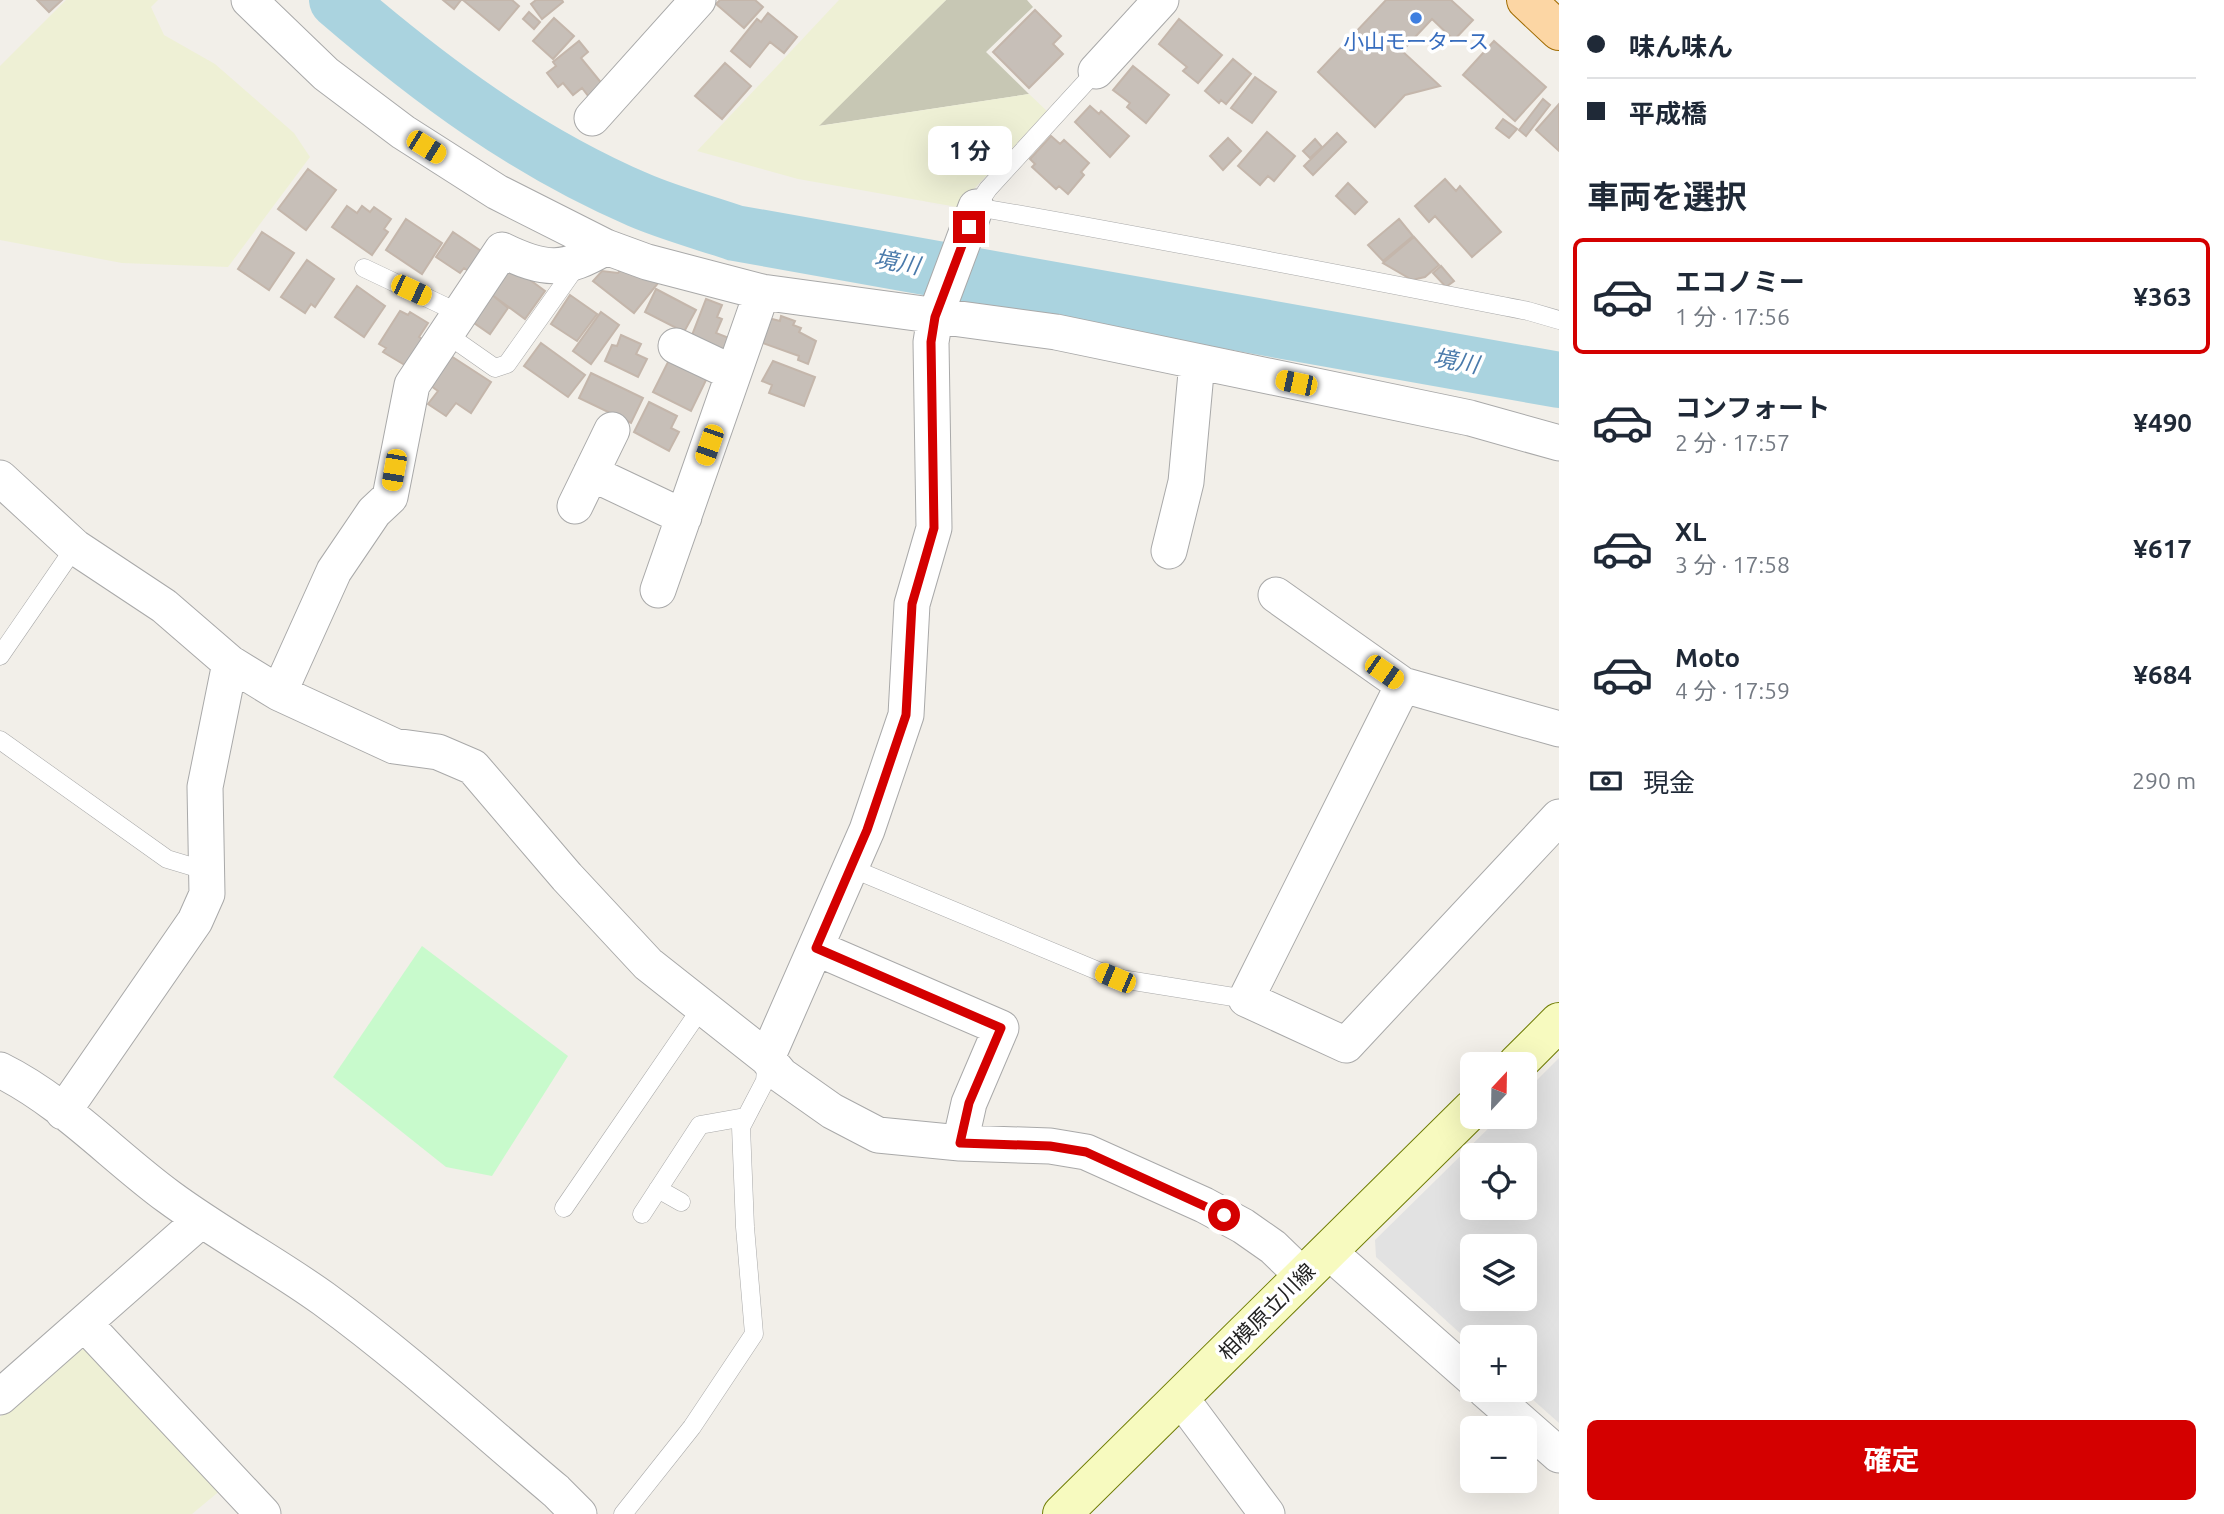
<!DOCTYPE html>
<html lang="ja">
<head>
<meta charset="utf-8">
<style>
	body { margin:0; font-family:Ubuntu,"Noto Sans JP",sans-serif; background:#f6f6f7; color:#1f2937; height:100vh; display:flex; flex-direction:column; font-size:26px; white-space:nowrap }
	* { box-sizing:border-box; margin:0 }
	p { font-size:23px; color:#747a83 }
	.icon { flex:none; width:38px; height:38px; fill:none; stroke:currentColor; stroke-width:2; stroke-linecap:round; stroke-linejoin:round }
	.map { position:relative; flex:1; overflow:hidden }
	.panel { display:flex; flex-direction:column; background:#fff; width:665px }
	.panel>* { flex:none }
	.top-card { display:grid; align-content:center; height:154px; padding:0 28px; background:#fff }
	.needle { width:46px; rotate:22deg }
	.buttons { position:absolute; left:1460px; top:1052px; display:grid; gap:14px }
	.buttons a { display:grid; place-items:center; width:77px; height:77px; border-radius:10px; background:#fff; box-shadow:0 7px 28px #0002; font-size:35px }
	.end { position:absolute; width:32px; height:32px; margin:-16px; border:9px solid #d40000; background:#fff; box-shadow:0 0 0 4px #fff }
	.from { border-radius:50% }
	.bubble { position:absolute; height:49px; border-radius:10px; background:#fff; box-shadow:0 7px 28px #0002; font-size:23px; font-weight:700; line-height:49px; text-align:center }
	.car { position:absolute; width:21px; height:42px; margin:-21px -10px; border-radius:9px; box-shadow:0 0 5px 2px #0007; background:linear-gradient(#f5c518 24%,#345 0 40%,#f5c518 0 76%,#345 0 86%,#f5c518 0) }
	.top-card b { display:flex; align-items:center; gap:24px; height:66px; font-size:26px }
	.top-card b+b { border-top:2px solid #e0e1e3 }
	.top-card i { width:18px; height:18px; background:#1f2937 }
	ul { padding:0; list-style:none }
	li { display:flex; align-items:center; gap:21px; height:116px; margin:0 14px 10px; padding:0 14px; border:4px solid transparent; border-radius:10px }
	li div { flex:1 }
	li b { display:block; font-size:26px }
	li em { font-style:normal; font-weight:700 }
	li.active { border-color:#d40000 }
	li>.icon { width:63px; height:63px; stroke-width:1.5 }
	h2 { padding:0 28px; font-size:32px; line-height:84px }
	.pay { display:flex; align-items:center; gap:18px; height:77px; padding:0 28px; font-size:26px }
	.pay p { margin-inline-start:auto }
	.button { display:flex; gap:14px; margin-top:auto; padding:14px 28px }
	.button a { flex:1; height:80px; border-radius:10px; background:#d40000; color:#fff; font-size:28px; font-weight:700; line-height:80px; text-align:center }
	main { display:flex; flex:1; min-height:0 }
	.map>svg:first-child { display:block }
</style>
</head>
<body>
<main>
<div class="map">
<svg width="1559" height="1514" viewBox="0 0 1559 1514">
	<rect width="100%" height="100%" fill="#f2efe9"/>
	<!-- construction -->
	<path fill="#c7c7b4" d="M946,0H1027L1033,7L986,52L1029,94L818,126Z"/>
	<!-- farmland -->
	<path fill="#eef0d5" d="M66,0H158L151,7L164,35L215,64L294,133L310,157L228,267L122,263L0,240V66Z
		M839,0H946L819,126L1029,94L1047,111L957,207L798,179L697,151Z
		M77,1349L89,1350L222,1489L192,1514H0V1417Z"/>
	<!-- park -->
	<path fill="#c8facc" d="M422,946L568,1056L492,1176L446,1167L333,1077Z"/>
	<!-- parking -->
	<path fill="#e2e2e2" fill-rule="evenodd" d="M1559,1058V1423L1522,1390L1524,1337H1472V1344L1376,1257L1375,1240L1500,1117L1524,1116V1093ZM1472,1155H1524V1208H1472ZM1472,1246H1524V1298H1472Z"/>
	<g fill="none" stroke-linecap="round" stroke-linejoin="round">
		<!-- river -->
		<path stroke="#aad3df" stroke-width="56" d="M337,0C430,80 525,151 639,200C669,213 703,222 735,233L1559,380"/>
	</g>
	<!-- building -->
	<path fill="#c7bfb8" stroke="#c4b6ab" stroke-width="2" d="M37,0H62L49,12Z
		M443,0H461L454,9Z
		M463,0H512L519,6L499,30Z
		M536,0H562L563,2L542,19L531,4Z
		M720,0H755L763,7L744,28L716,4Z
		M1386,0H1451L1473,20L1454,40L1432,19L1402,51L1440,86L1405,95L1375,127L1318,72Z
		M1035,10L1061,36L1053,44L1063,54L1029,88L993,52Z
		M529,12L540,22L534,29L523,19Z
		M768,13L797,37L784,53L770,42L750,67L731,51L757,19L761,22Z
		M554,18L574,36L553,59L533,41Z
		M1179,19L1222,55L1198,83L1183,71L1187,67L1159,44Z
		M579,41L588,52L581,58L603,85L589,97L582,88L573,95L563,83L558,87L547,73L556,66L553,62Z
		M1494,41L1546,87L1515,121L1463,75Z
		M1233,59L1251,74L1226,104L1221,100L1219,103L1205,91Z
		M725,63L751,86L722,119L695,96Z
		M1133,66L1169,95L1146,123L1127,107L1130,103L1113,90Z
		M1255,77L1276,92L1252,123L1231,108Z
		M1543,99L1550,105L1526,136L1519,130Z
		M1559,104V151L1536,130Z
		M1090,106L1099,114L1101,111L1129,136L1110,157L1075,122Z
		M1503,119L1517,129L1509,138L1496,128Z
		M1267,132L1295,156L1274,181L1268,176L1260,185L1238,166Z
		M1337,133L1346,142L1313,175L1304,166Z
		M1051,136L1060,144L1064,140L1089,163L1081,172L1084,175L1068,194L1059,186L1056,189L1032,167L1035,164L1030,159Z
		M1228,138L1241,151L1223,170L1210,156Z
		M1315,139L1322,147L1310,158L1303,151Z
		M308,169L336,190L306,230L278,209Z
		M1445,179L1456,191L1460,186L1501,232L1472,257L1435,216L1429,222L1415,206Z
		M1348,183L1367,202L1355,214L1336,196Z
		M347,206L357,213L362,206L370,212L374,207L391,219L384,229L388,232L372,255L332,227Z
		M406,219L442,243L422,274L386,250Z
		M1399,219L1413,236L1383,261L1368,245Z
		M262,232L294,253L269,290L238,269Z
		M453,232L487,255L474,275L464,268L460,273L436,257Z
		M1414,237L1439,265L1425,277L1412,280L1383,263Z
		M307,260L334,279L315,307L311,304L305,313L281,297Z
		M511,266L545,291L525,319L491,294Z
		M623,266L659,282L634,313L593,281L602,271L618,273Z
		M1441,266L1454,281L1446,287L1433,273Z
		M357,286L385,306L364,337L335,317Z
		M656,289L696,310L684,332L645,312Z
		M491,294L508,308L490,334L467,318Z
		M570,295L597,314L577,341L551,324Z
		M706,299L722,305L717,317L722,319L716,333L729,338L723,355L689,343Z
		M400,311L408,315L410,312L428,323L419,337L425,341L408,367L383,352L386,348L379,344Z
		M601,312L619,325L591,364L573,351Z
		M781,316L795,321L793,325L801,328L799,332L816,341L808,364L798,360L799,356L760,342L768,318L780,321Z
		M621,335L641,344L636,354L647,359L638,377L605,361L612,345L617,346Z
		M541,343L585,375L568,397L524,366Z
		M451,356L491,382L471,413L456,403L446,416L428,404L438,391L431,386Z
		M669,360L707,378L691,411L653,392Z
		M773,361L815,377L804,406L769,393L772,385L762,381Z
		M591,373L643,398L631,423L579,398Z
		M649,402L677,416L671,428L679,432L669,451L634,432Z"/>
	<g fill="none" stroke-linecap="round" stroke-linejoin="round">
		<defs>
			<path id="lane" d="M1096,71L988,189L976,207C1161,239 1344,275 1528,311L1559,320
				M364,268L459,313
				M445,333L495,368L507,364L578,264
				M0,656L75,547
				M0,740L167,859L207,871
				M851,868L1115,978L1246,999
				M658,1189L681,1202
				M564,1208L702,1007
				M642,1214L700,1125L745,1117
				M623,1514L692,1427L754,1334L745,1227L741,1127L765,1081L767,1058"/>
			<path id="street" d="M249,0L326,74L403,132L497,192L606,247L647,262L762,292L1056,332L1470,418L1559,443
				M1096,71L1161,0
				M592,118L698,0
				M676,346L733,373
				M591,473L684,517
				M0,478L75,547L164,606L230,663L279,693L394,746L438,752L473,767L567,877L648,964L767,1058L781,1075L832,1111L878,1135L960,1143L1050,1146L1086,1152L1204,1205L1243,1226L1273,1247L1303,1276
				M575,506L612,430
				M1169,551L1186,482L1197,362
				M658,590L762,292
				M1276,595L1403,685L1559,729
				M1403,685L1246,999L1346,1045L1559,817
				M279,693L334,571L374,512L390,497L412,385L502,250C545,271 564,272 606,247
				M816,948L1001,1028L969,1103L960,1143
				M767,1058L867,830L906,715L912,604L934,528L931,342L935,317L976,207
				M0,1070C63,1101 113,1156 169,1197C219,1234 274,1263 324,1299C405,1358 480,1427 556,1491L579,1514
				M63,1112L195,921L207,894L205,787L230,663
				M1328,1251L1472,1378
				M84,1323L263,1514
				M1485,1390L1559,1455
				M0,1397L201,1220
				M1180,1397L1267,1514"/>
			<path id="secondary" d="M1517,1064L1559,1022
				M1062,1514L1472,1109"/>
			<path id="primary" d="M1526,0L1559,31"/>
		</defs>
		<!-- lane casing -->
		<use href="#lane" stroke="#a9a9a9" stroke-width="19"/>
		<!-- street casing -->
		<use href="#street" stroke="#a9a9a9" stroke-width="37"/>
		<!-- secondary casing -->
		<use href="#secondary" stroke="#707d05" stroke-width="40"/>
		<!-- primary casing -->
		<use href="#primary" stroke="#a06b00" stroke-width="40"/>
		<!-- lane -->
		<use href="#lane" stroke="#fff" stroke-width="18"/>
		<!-- street -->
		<use href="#street" stroke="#fff" stroke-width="35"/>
		<!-- secondary -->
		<use href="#secondary" stroke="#f7fabf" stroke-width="38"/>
		<!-- primary -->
		<use href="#primary" stroke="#fcd6a4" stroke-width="38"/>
	</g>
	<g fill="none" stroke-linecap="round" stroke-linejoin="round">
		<!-- route -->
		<path stroke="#d40000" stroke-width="9" d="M969,227L935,317L931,342L934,528L912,604L906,715L867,830L816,948L1001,1028L969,1103L960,1143L1050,1146L1086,1152L1224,1215"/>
	</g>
	<!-- markers -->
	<circle fill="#3f7fe0" stroke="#fff" stroke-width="2.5" cx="1416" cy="18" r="7"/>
	<g text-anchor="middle" stroke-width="7" stroke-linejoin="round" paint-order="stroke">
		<!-- shop labels -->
		<g font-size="21" fill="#366cbe" stroke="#fff">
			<text x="1416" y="49">小山モータース</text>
		</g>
		<!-- street labels -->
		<g font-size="21" fill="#222" stroke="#fff">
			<text transform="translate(1267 1312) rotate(-45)" y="7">相模原立川線</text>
		</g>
		<!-- water labels -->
		<g font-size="23" font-style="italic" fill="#4a7aab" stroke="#fff">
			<text transform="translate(897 262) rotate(10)" y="8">境川</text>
			<text transform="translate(1456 361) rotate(10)" y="8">境川</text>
		</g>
	</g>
</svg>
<div class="buttons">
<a><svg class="needle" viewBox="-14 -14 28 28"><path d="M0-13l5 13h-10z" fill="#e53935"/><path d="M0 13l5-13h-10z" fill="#747a83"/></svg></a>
<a><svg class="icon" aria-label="locate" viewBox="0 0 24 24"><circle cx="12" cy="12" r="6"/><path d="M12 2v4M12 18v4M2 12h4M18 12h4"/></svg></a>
<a><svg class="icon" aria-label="layers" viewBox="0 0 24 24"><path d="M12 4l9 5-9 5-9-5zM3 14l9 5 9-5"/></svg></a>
<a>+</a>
<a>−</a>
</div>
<i class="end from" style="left:1224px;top:1215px"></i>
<i class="end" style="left:969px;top:227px"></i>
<div class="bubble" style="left:928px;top:126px;width:84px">1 分</div>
<i class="car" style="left:426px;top:147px;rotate:122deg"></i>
<i class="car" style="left:411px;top:290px;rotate:115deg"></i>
<i class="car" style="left:1296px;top:383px;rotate:282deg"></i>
<i class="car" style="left:709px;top:445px;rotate:199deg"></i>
<i class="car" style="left:394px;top:470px;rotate:190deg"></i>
<i class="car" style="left:1384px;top:672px;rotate:125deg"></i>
<i class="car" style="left:1115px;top:978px;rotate:293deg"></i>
</div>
<section class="panel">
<div class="top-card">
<b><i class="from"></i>味ん味ん</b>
<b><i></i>平成橋</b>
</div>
<h2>車両を選択</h2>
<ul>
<li class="active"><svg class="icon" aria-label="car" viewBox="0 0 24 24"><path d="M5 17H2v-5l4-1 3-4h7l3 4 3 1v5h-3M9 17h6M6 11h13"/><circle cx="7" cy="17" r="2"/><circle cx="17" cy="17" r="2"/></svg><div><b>エコノミー</b><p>1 分 · 17:56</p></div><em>¥363</em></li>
<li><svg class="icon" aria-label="car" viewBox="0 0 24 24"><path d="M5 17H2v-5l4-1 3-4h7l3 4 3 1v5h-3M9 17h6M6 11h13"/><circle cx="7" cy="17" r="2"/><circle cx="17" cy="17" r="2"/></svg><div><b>コンフォート</b><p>2 分 · 17:57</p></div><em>¥490</em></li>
<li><svg class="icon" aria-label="car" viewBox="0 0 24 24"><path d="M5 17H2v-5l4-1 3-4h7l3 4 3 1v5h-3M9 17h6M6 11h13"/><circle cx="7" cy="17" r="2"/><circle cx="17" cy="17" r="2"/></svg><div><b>XL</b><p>3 分 · 17:58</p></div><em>¥617</em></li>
<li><svg class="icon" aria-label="car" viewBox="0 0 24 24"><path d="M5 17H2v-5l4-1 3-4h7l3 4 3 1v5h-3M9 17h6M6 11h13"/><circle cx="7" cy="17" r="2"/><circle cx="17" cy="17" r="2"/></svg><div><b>Moto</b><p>4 分 · 17:59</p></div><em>¥684</em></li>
</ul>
<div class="pay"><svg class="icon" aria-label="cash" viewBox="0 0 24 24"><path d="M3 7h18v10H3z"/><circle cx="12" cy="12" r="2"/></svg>現金<p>290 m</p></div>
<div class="button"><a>確定</a></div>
</section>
</main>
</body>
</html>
